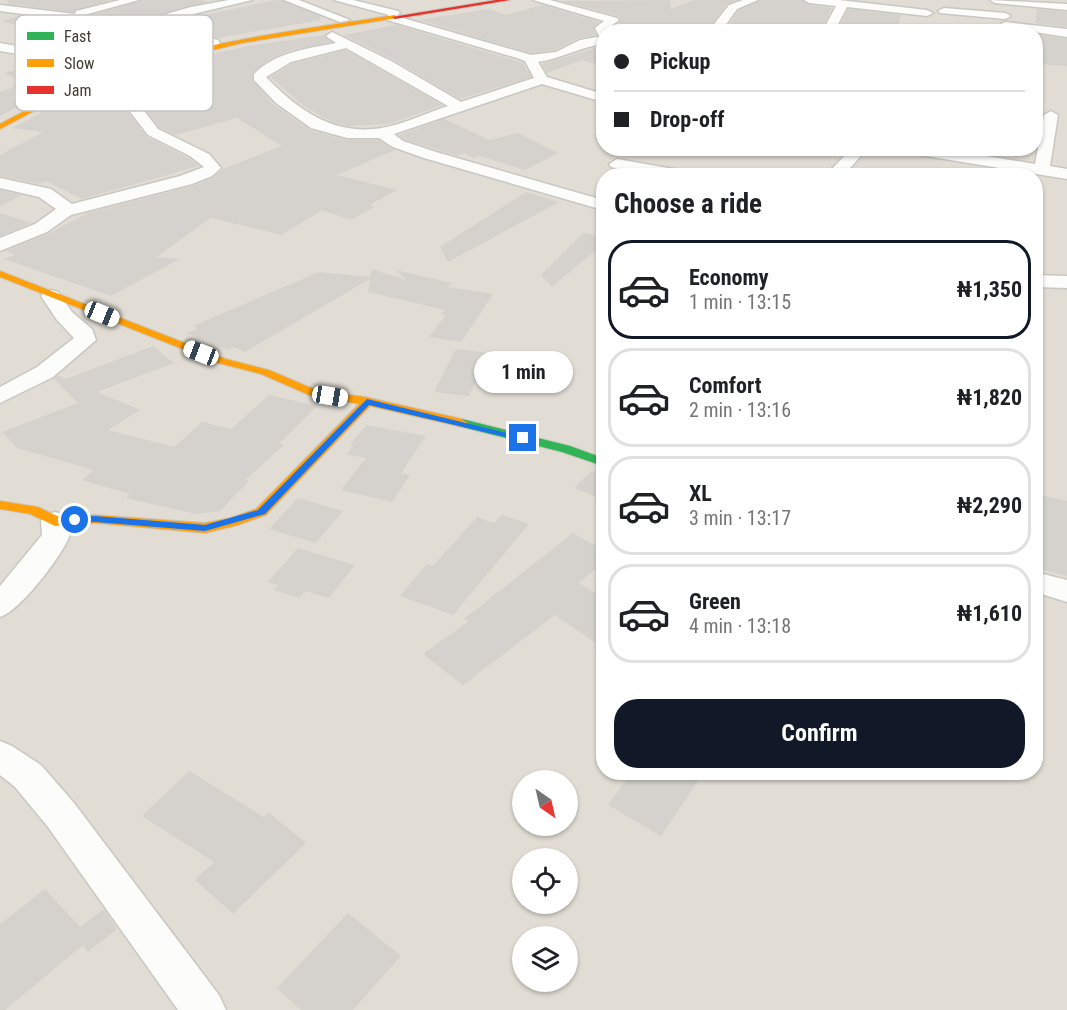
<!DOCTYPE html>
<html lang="en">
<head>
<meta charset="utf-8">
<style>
	body { margin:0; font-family:"Roboto Condensed",sans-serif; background:#f2f2f2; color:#202124; height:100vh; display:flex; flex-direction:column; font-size:22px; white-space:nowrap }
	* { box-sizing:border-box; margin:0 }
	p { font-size:20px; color:#757577 }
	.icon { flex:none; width:33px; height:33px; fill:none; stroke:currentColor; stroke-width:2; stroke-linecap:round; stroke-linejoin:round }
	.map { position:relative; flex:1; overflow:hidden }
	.details { position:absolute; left:596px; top:168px; width:447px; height:612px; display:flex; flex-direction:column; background:#fff; border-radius:24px; box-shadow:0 2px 4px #0004 }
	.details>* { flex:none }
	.banner { position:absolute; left:596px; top:24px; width:447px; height:132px; border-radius:24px; box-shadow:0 2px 4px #0004; display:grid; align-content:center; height:132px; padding:0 18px; background:#fff }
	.needle { width:39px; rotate:146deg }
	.tools { position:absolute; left:512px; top:770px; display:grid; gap:12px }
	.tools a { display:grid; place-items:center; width:66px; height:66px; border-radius:50%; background:#fff; box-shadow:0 2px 4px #0004; font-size:30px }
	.end { position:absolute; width:27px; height:27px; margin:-14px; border:8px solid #1a73e8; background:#fff; box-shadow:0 0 0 3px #fff }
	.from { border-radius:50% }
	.bubble { position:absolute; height:42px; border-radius:21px; background:#fff; box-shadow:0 2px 4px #0004; font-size:20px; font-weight:700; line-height:42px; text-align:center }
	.car { position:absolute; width:18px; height:36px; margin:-18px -9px; border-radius:8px; box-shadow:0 0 4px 2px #0007; background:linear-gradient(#fff 24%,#345 0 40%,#fff 0 76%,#345 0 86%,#fff 0) }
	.banner b { display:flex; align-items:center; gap:21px; height:57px; font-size:22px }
	.banner b+b { border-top:2px solid #e0e0e0 }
	.banner i { width:15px; height:15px; background:#202124 }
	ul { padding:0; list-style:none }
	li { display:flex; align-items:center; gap:18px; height:99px; margin:0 12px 9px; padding:0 6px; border:3px solid #e0e0e0; border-radius:24px }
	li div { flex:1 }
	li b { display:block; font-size:22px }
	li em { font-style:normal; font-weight:700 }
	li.active { border-color:#111827 }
	li>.icon { width:54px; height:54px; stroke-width:1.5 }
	h2 { padding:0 18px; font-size:27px; line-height:72px }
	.primary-button { display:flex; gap:12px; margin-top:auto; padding:12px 18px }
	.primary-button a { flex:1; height:69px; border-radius:24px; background:#111827; color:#fff; font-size:24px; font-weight:700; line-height:69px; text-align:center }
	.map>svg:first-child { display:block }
</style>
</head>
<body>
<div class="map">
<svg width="1067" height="1010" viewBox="0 0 1067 1010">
	<rect width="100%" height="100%" fill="#edebe6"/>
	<!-- residential -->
	<path fill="#e1ddd4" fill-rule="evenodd" d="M0,0H1067V1010H0ZM603,32H1035V148H603ZM603,176H1035V772H603ZM522,780H567V825H522ZM522,858H567V903H522ZM522,936H567V981H522Z"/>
	<!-- building -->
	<path fill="#d5d2cd" d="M8,0H111L73,12L7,4Z
		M141,0H202L208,2L138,20L95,14Z
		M276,0H282L320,16L321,20L218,38L161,24Z
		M670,0L671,9L694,0H736L727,4L706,32H610L620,22L619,16L561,1Z
		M760,0H802L809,5L832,8L824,24L816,32H754L729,25L738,11Z
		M543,5L599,22L593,28L596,35L579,38L555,50L531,53L419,20L489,9L506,15Z
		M848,9L901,15L897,32H872L840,26Z
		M1037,9L1067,12V27L1035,23Z
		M19,16L160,34L193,43L121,63L23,45L38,40L23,37L35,33L22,30L29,28L2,21Z
		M396,25L523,63L531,77L460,99L394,60L344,35Z
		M1035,34L1067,39V66L1035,64Z
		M324,35L330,42L291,50L270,59L253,72L252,80L274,105L310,130L346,140H378L395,150L337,175L397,190L370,205L375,207L350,220L322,210L282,235L211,218L156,257L180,259L111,296L4,259L15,255L6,251L48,234L88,213L193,186L213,178L223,169L282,146L237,118L175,135L159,127L139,101L98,87L166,64L249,46Z
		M603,46V66L582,60L547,73L542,64Z
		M346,50L442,105L389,124L348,126L332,122L305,107L270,77L292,64Z
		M50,62L99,71L54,88L0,116V92L25,83L4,73Z
		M76,95L127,111L147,137L189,158L199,166L82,199L46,181L40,184L0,176V155L43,132L12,128Z
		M444,119L489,140L518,133L558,153L525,170L480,156L473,158L465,153L457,156L404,139L399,135Z
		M0,190L21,195L0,207Z
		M526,192L559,202L448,262L440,247Z
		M0,213L31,223L0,236Z
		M583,233L603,237V244L552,287L541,275Z
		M372,269L406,280L396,270L452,283L447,287L493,294L461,342L429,337L446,315H441L445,310L368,292L370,279L245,352L233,347L229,350L187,333L198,329L193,326L319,272L370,277Z
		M153,346L174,363L97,392L140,410L108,430L174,447L202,422L231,429L269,395L317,406L279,444L284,445L245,480L249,481L220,511L196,514L126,498L130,494L82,480L94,470L17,448L2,432L78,403L54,379L58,375L66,379Z
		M456,349L489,353L469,396L434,392Z
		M366,425L426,436L401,473L410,475L392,502L341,490L366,458L347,454L353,446L350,445Z
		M592,471L603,474V500L574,488Z
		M1035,494L1067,501V576L1035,568Z
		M298,498L343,511L316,543L269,529Z
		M502,515L529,524L453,615L400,596L427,564L433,566L477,517L494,523Z
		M573,533L603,550V563L579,583L603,598V648L555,615L463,685L423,654L469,621L464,619Z
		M298,548L355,565L329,598L305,591L300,598L274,590L279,585L268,582Z
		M189,771L264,817L269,813L306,843L233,914L195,880L214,862L142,816Z
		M632,772H704L661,836L608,805Z
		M45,889L80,927L104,909L117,929L88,952L83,945L5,1010H0V924Z
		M348,913L401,956L353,1010H301L277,988Z"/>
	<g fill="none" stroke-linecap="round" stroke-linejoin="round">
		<defs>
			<path id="street" d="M120,0H139L84,15L138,22L191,7L229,0H252L151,24L218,40L220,43L214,47L160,32L0,11V5L75,14L76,11Z
				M284,0H299L350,20L340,22Z
				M334,0H353L398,11L400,13L396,16L531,55L556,52L580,40L603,36H599L595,28L604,21L533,0H550L617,18L619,20L607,29L608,32H603V44C580,47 563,58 538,62L547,77L603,94V102L542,84L394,134L403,141L436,152L603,200V210L424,158L393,147L379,138H347L311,128L276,103L254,80V74C274,53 308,48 336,43L326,36L332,32L393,62L461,102L534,78L525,61L517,58L387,20L385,18L389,15ZM346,48L448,106C426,113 403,125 381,128C333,136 297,109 266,77L291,62Z
				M743,0H758L737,9L725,26L752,32H708L729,5Z
				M804,0H839L927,10L933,13L927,16L847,7L834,32H822L836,6L809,3Z
				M990,0L1067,4V10L995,3Z
				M944,8L1005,13L1011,16L1005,19L940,13L938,11Z
				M1006,22L1067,29V37L1002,27V23Z
				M0,43L119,64L125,68L119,72L0,51Z
				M75,84L110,92L138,103L158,129L209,154L221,168L212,176L192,184L71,215L47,232L0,251V238L35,224L56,209L39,197L0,188V178L51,189L72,204L180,176L204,167L190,156L148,135L128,109L70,91L68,88Z
				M1051,111L1058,115L1050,166L1067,169V179L907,153L900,148H939L1035,164L1044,115Z
				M852,148H868L843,176H825Z
				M617,159L685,171L693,176H655L611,167L609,164Z
				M1035,275L1067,276V288L1035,287Z
				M51,290L58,292L72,312L92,329L96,340L53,377L0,403V387L37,367L74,338L57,320L41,296L44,292Z
				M55,512L65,515C69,521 72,530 69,537C61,557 20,611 0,617V586L42,535L41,521L45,515Z
				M1035,572L1067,580V602L1035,592Z
				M0,741L12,746L41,765L74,803L219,995L226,1010H178L48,827L15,787L0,775Z"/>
			<path id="fast" d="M462,419L570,446L603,458V466L562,452L458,426L456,423Z"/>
			<path id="slow" d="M395,15L397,18L242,43L144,67L96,83L49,103L0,129V124C30,108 59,93 91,80C188,43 293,31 395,15Z
				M0,271L226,359L269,370L316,390L365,397L462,419L468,423L462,427L370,406L266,515L238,525L205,533L95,523L55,526L30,514L0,509V501L38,507L57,516L95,515L205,523L230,518L256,509L359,404L309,395L261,374L218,363L0,277Z"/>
			<path id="jam" d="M496,0H510L395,19L392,17Z"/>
		</defs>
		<!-- street casing -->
		<use href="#street" stroke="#c9c7c2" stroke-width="3"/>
		<!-- fast casing -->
		<use href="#fast" stroke="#ccc8be" stroke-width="2"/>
		<!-- slow casing -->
		<use href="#slow" stroke="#ccc8be" stroke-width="2"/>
		<!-- jam casing -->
		<use href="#jam" stroke="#ccc8be" stroke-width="2"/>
		<!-- street -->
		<use href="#street" fill="#fcfcfb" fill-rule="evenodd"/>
		<!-- fast -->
		<use href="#fast" fill="#30b455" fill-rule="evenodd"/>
		<!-- slow -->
		<use href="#slow" fill="#ff9f0a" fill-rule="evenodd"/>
		<!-- jam -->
		<use href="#jam" fill="#e5322d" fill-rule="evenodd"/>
	</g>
	<!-- route -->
	<path fill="#1a73e8" d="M367,399L527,438L523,441L369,405L265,514L205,531L95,522L75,523L70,520L75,517L95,516L205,525L258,510Z"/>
	<!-- legend -->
	<rect x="15" y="15" width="198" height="96" rx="9" fill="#fff" stroke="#c6c4c2" stroke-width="1.5"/>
	<rect x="27" y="32" width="27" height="8" fill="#30b455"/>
	<rect x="27" y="59" width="27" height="8" fill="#ff9f0a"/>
	<rect x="27" y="86" width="27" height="8" fill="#e5322d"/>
	<g font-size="16" fill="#423c34">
		<text x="64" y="42">Fast</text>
		<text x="64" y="69">Slow</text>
		<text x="64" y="96">Jam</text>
	</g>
</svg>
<div class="tools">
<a><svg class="needle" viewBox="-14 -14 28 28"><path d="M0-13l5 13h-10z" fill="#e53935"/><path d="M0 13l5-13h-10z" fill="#757577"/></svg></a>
<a><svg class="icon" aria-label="locate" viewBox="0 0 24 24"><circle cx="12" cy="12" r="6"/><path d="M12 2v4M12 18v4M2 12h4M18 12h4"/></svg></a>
<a><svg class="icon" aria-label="layers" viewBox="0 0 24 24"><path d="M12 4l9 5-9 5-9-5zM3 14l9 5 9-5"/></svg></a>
</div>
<i class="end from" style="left:75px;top:520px"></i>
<i class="end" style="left:523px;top:438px"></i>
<div class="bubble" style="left:474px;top:351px;width:99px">1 min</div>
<i class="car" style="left:102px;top:314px;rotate:112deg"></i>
<i class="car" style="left:201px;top:353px;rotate:291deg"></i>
<i class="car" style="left:330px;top:396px;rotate:99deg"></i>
<div class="banner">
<b><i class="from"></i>Pickup</b>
<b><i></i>Drop-off</b>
</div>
<section class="details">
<h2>Choose a ride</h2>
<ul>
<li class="active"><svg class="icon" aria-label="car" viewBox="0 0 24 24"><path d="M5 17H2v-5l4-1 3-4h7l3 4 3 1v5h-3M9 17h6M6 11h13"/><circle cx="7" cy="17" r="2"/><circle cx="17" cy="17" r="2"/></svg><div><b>Economy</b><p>1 min · 13:15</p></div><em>₦1,350</em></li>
<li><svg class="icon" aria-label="car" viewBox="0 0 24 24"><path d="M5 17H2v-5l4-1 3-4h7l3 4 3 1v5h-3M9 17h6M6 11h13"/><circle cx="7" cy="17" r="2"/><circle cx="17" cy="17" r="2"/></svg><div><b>Comfort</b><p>2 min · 13:16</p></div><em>₦1,820</em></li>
<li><svg class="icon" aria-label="car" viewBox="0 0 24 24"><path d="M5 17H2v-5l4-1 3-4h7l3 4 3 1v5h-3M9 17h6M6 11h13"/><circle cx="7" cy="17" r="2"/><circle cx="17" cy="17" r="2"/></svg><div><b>XL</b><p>3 min · 13:17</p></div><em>₦2,290</em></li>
<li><svg class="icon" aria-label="car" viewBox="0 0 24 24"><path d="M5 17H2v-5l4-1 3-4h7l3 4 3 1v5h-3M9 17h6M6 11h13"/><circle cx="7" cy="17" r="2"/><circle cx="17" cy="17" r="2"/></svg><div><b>Green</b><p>4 min · 13:18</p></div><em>₦1,610</em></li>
</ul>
<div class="primary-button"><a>Confirm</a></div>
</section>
</div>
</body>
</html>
